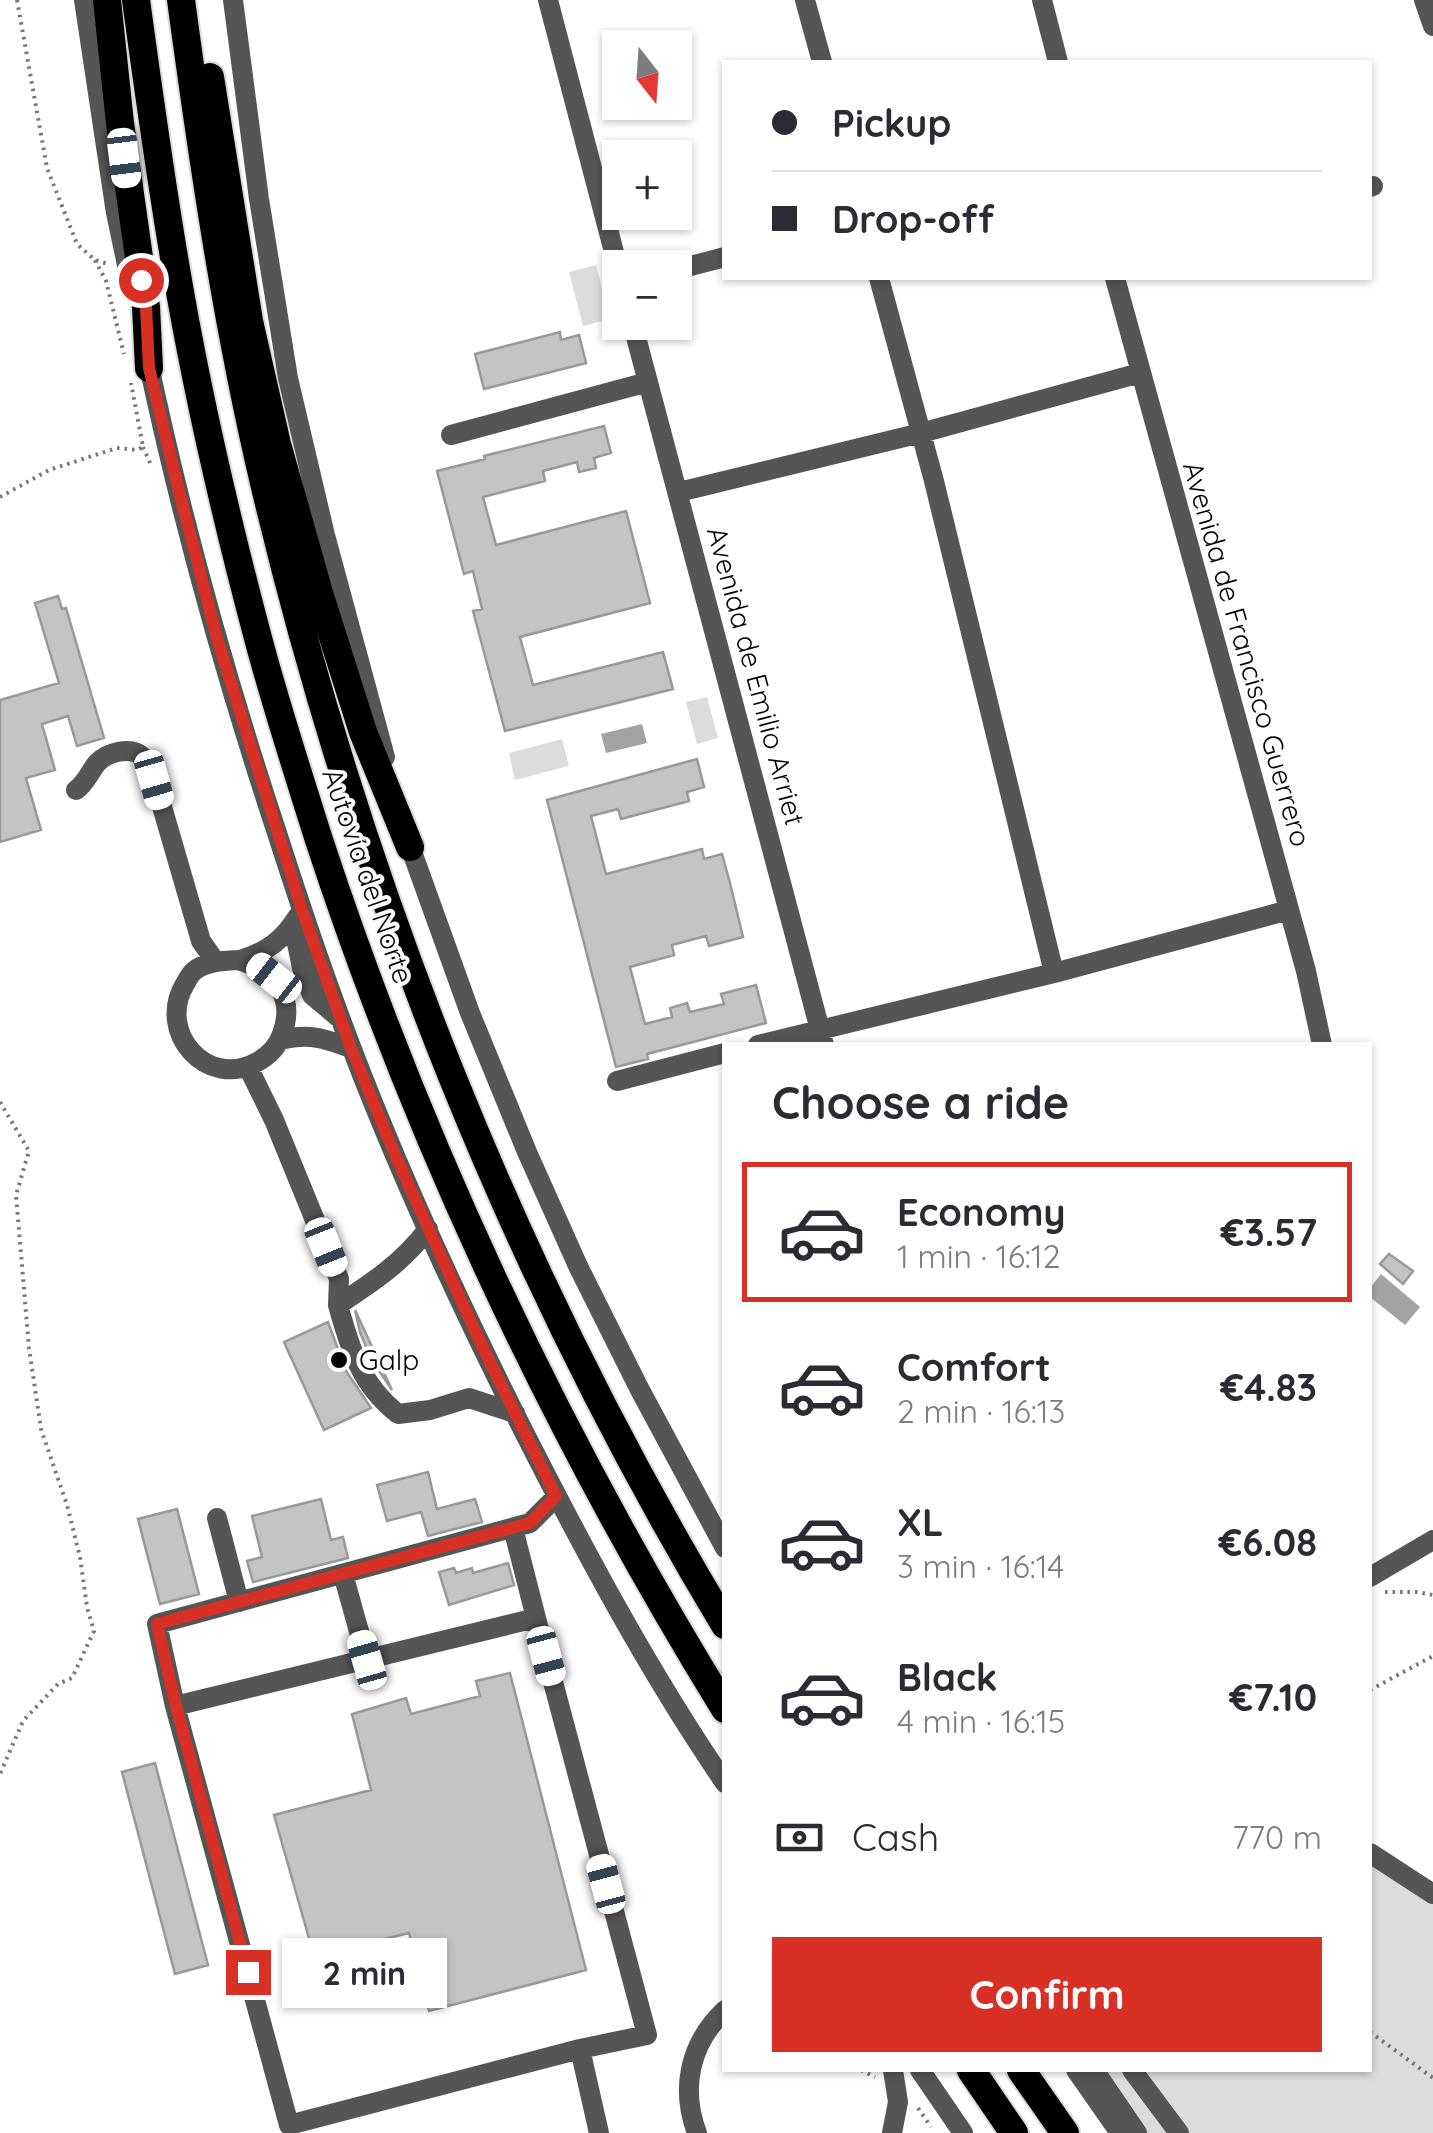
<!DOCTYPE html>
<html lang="en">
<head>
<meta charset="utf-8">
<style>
	body { margin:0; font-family:Quicksand,sans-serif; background:#f7f7f7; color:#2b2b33; height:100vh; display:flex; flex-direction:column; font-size:38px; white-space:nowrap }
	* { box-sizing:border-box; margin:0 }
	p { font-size:32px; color:#7c7c81 }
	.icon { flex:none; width:55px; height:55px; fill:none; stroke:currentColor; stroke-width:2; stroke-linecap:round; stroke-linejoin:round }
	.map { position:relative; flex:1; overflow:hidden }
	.sheet { position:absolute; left:722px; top:1042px; width:650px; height:1030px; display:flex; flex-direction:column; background:#fff; border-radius:0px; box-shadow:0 2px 8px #0004 }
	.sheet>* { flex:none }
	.banner { position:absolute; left:722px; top:60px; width:650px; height:220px; border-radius:0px; box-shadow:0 2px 8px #0004; display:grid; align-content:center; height:220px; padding:0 50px; background:#fff }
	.needle { width:65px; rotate:163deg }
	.buttons { position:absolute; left:602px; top:30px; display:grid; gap:20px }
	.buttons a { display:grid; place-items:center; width:90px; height:90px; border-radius:0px; background:#fff; box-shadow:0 2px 8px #0004; font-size:50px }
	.end { position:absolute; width:45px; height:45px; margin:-22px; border:12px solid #d93025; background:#fff; box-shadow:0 0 0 5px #fff }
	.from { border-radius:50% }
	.bubble { position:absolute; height:70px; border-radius:0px; background:#fff; box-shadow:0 2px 8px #0004; font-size:32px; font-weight:800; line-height:70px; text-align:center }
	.car { position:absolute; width:30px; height:60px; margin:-30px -15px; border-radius:12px; box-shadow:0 0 8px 2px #0007; background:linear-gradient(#fff 24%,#345 0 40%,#fff 0 76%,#345 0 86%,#fff 0) }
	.banner b { display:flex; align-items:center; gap:35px; height:95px; font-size:38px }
	.banner b+b { border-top:2px solid #e1e1e2 }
	.banner i { width:25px; height:25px; background:#2b2b33 }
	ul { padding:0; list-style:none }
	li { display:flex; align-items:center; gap:30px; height:140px; margin:0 20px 15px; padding:0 30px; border:5px solid transparent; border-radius:0px }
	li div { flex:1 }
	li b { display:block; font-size:38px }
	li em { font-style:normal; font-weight:800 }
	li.active { border-color:#d93025 }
	li>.icon { width:90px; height:90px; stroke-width:1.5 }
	h2 { padding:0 50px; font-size:45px; line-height:120px }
	.pay { display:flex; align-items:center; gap:25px; height:110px; padding:0 50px; font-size:38px }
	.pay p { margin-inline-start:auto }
	.primary-button { display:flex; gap:20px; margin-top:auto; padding:20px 50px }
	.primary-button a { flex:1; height:115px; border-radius:0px; background:#d93025; color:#fff; font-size:40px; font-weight:800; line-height:115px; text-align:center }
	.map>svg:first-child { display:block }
</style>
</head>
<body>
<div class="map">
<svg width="1433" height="2133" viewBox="0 0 1433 2133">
	<rect width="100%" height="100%" fill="#fff"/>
	<!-- green -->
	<path fill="#dcdcdc" d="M596,265L610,319L583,326L569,272Z
		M707,697L718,738L697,744L686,702Z
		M562,739L569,766L515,780L509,753Z
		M1370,1850L1433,1886V2133H1128L1084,2070H1370Z"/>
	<!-- water -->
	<path fill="#a3a3a3" d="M642,724L647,743L606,753L601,734Z
		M1381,1274L1420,1307L1405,1325L1370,1297V1288Z"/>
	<!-- building -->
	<path fill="#c4c4c4" stroke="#999" stroke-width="2.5" d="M560,332L561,340L579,335L586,363L484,389L475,354Z
		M604,426L611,453L594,458L596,468L579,472L577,462L543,471L545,481L483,497L496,545L626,511L642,572L650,603L520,637L533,685L663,652L673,689L505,731L473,611L482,609L473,571L464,574L437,471L485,459L484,456Z
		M58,596L62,609L66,608L104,738L77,746L68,716L42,724L55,770L26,778L41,830L0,842V700L59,683L35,603Z
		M697,759L704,787L687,792L689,801L621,819L618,809L591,816L606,874L702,849L704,859L722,854L730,883L743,937L709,946L706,936L672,945L674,955L630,967L645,1024L672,1017L670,1008L687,1003L690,1012L724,1004L721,994L756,985L766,1023L647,1054L648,1059L616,1067L547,800Z
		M1389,1254L1413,1271L1403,1284L1380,1264Z
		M355,1310L392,1390L371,1359L360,1332Z
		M328,1322L346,1371L371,1408L324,1430L284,1342Z
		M428,1472L437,1509L475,1499L482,1522L428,1536L421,1512L387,1521L377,1485Z
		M321,1499L331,1540L343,1537L348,1558L253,1582L247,1561L262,1557L252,1516Z
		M177,1509L199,1594L160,1604L138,1519Z
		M508,1563L514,1585L449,1605L439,1572L454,1568L456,1573L472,1568L473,1573Z
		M510,1673L586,1970L429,2011L409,1933L314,1956L274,1815L371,1790L352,1714L406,1698L411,1714L480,1696L476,1681Z
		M155,1763L208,1965L175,1974L122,1772Z"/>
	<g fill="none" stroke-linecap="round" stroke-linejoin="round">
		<defs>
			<path id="highway" d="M107,0L120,123L146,307L149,368
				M136,0C148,88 160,175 175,263C196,389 225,514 258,638C276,706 298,773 319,840C419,1144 557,1436 725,1709
				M181,0C203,163 227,327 265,487C360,887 513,1273 725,1625
				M210,77L249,321L277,444L319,593L363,732L410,847
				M971,2070L1014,2133
				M1021,2070L1065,2133"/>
		</defs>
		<!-- highway casing -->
		<use href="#highway" stroke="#dbdbdb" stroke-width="32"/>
		<!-- path -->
		<path stroke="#777" stroke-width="4" stroke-dasharray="2.5 5" stroke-linecap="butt" d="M17,0L47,168L77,244L95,260L108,264
			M95,260L106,281L124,354
			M143,447L151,465
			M0,497L49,470L117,448L137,450L143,447L131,383
			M0,1102L29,1151L16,1195L29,1348L41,1429L67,1505L80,1557L87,1607L94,1631L72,1678L58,1684L23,1721L0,1774
			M1385,1592H1417L1433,1595
			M1370,1690L1433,1656
			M1370,2032L1433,2078
			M861,2070L875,2077
			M918,2108L931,2127"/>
		<!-- minor -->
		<path stroke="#555" stroke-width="20" d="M84,0L116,213L130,279
			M233,0L259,199L288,378L325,535L385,757
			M548,0L620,275
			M805,0L822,62
			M1042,0L1058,62
			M1424,0L1433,26
			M1370,187L1373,186
			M675,270L725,257
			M879,278L934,481L1054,973
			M1115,278L1306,971L1322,1045
			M632,322L824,1045
			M147,356C181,518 226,679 278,836C301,908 325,979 352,1049C402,1180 461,1307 524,1432C585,1552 649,1672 725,1783
			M451,435L648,382
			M679,492L921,433L1140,373
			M76,790C86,783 89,773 97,763C106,753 131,745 143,757C148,762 151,772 154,779L201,941L215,961
			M407,838L470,1013L527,1152L578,1266L640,1390L725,1548
			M293,924L302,968L312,995L338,1017
			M238,960C274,970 296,996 282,1034C278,1046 268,1056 257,1062C207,1090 156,1032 185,984C188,979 190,974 194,971C206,961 224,961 238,960Z
			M240,960C267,952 283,940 298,916
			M280,1040C310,1033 323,1038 351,1048
			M758,1045L1054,973L1289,910
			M248,1067L274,1120L339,1279L338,1305
			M617,1081L725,1053
			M428,1229C402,1263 373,1282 338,1305C350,1349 361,1385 398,1414L430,1410L469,1398L515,1413
			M217,1518L239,1602
			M513,1528L536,1618
			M343,1574L367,1660
			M1370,1577L1433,1540
			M536,1618L647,2035L580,2049L289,2125L175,1706Z
			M175,1706L157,1624L530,1523L557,1496
			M1370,1853L1433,1894
			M580,2049L599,2133
			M920,2070L963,2133
			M1076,2070L1120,2133
			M1094,2070L1137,2133
			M1132,2070L1179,2133
			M697,2133C680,2088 690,2043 725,2010
			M892,2133L898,2102L893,2070"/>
		<!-- highway -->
		<use href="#highway" stroke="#000" stroke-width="28"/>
	</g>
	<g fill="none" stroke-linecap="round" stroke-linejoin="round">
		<!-- route -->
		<path stroke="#d93025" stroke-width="12" d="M141,280L146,307L149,368L180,495L217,638L302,910L351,1048L396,1157L482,1346L556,1496L530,1523L157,1624L176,1706L248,1972"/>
	</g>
	<!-- markers -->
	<circle fill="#000" stroke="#fff" stroke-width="4" cx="339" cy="1360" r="10"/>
	<g text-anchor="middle" stroke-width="8" stroke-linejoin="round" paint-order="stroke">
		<!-- street labels -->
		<g font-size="28" fill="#000" stroke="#fff">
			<text transform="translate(1247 654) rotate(74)" y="10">Avenida de Francisco Guerrero</text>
			<text transform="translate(756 676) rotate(75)" y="10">Avenida de Emilio Arriet</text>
			<text transform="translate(368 876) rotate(71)" y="10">Autovía del Norte</text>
		</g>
		<!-- poi labels -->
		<g font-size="28" fill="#000" stroke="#fff" text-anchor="start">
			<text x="359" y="1370">Galp</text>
		</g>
	</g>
</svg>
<div class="buttons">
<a><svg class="needle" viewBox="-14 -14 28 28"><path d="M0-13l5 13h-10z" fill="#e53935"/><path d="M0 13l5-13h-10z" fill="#7c7c81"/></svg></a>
<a>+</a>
<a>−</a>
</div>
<i class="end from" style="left:141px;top:280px"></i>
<i class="end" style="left:248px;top:1972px"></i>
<div class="bubble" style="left:282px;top:1938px;width:165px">2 min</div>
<i class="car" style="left:124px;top:158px;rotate:173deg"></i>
<i class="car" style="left:154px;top:780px;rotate:164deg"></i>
<i class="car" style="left:274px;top:978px;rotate:308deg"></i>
<i class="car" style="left:326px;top:1247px;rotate:158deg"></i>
<i class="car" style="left:546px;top:1656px;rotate:165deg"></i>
<i class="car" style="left:367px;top:1660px;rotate:344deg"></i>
<i class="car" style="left:606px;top:1884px;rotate:345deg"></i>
<div class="banner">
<b><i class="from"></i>Pickup</b>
<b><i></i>Drop-off</b>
</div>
<section class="sheet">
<h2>Choose a ride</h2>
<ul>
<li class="active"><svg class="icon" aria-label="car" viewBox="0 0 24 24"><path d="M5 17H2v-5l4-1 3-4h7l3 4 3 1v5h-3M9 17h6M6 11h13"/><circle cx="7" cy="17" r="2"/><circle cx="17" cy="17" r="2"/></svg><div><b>Economy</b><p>1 min · 16:12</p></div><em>€3.57</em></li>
<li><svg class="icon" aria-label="car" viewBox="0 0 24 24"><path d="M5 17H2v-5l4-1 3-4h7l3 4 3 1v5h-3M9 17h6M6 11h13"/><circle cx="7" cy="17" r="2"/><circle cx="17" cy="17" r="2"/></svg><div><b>Comfort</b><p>2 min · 16:13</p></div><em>€4.83</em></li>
<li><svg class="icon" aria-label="car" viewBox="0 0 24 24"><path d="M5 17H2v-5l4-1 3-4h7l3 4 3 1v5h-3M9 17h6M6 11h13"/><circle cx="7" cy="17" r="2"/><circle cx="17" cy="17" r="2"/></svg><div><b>XL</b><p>3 min · 16:14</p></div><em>€6.08</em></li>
<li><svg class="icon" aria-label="car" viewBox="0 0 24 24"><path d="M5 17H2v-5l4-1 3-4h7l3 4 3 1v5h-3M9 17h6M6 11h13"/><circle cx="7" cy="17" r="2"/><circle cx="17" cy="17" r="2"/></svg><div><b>Black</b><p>4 min · 16:15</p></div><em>€7.10</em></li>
</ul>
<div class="pay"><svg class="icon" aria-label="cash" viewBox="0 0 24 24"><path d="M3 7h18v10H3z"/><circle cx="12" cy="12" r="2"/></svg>Cash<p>770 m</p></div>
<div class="primary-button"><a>Confirm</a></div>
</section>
</div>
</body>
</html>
